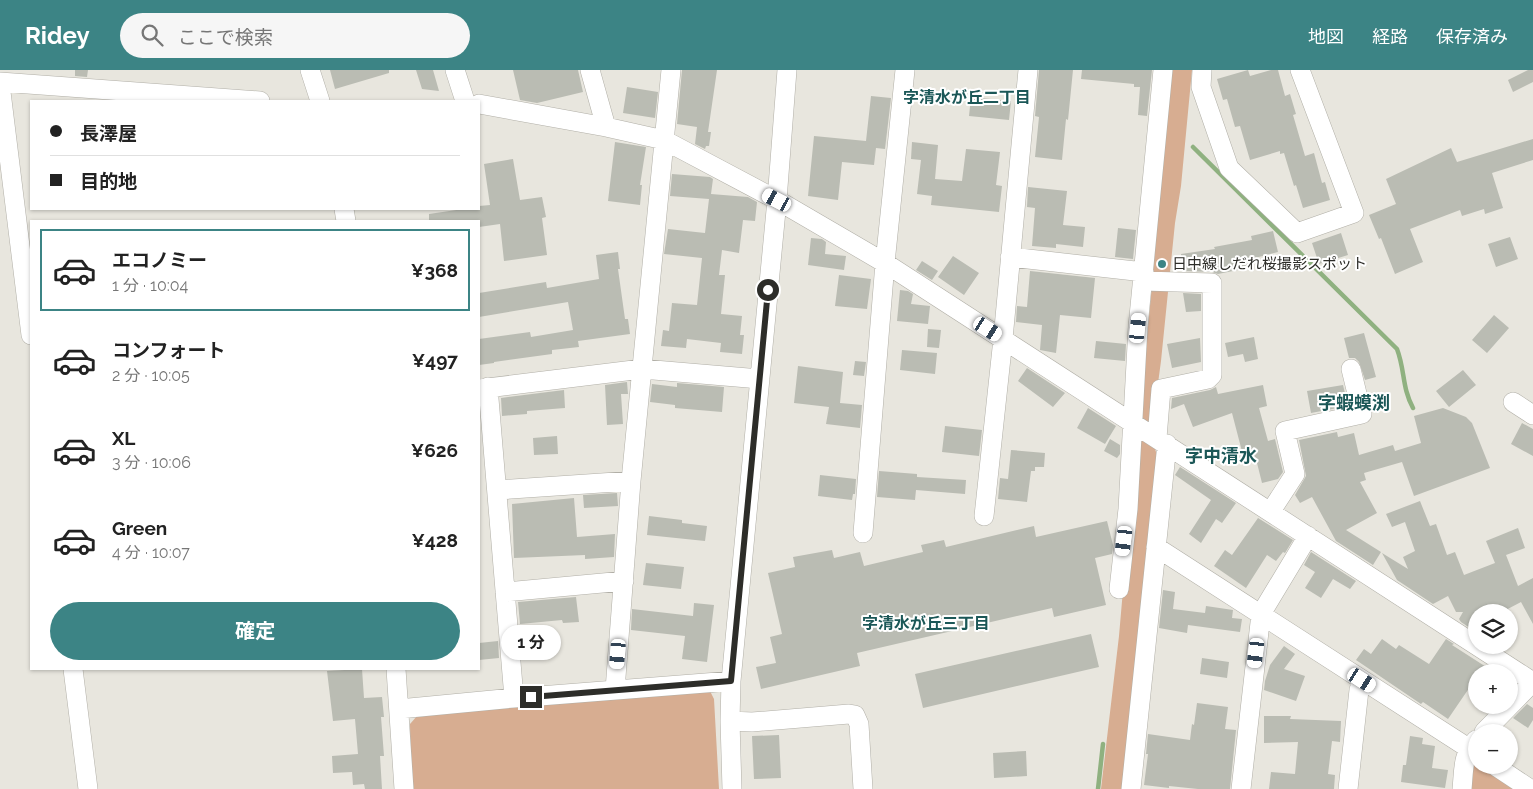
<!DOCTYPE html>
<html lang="ja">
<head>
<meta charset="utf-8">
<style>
	body { margin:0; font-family:Raleway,"Noto Sans JP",sans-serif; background:#f6f6f6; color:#222; height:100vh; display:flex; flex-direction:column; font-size:19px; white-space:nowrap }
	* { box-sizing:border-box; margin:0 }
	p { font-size:16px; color:#767676 }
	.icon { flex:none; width:28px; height:28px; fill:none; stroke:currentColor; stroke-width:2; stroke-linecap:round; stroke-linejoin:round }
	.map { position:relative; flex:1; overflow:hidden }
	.panel { position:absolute; left:30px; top:150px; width:450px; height:450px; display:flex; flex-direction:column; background:#fff; border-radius:0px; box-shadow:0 1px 4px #0004 }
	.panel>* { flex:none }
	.guide { position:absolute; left:30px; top:30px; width:450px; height:110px; border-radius:0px; box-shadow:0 1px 4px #0004; display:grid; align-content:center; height:110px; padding:0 20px; background:#fff }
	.fabs { position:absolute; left:1468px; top:534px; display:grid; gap:10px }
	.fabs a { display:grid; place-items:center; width:50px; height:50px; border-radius:50%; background:#fff; box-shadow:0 1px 4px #0004; font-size:25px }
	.end { position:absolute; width:22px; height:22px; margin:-11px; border:6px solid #2d2d29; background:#fff; box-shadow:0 0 0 2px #fff }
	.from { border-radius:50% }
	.bubble { position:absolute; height:35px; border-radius:18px; background:#fff; box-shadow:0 1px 4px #0004; font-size:16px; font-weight:700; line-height:35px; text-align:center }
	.car { position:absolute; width:15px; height:30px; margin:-15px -8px; border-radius:6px; box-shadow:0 0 4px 1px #0007; background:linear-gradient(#fff 24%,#345 0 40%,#fff 0 76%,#345 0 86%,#fff 0) }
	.guide b { display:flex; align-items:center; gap:18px; height:48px; font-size:19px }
	.guide b+b { border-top:1px solid #e0e0e0 }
	.guide i { width:12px; height:12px; background:#222 }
	ul { padding:9px 0 0; list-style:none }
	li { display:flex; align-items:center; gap:15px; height:82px; margin:0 10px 8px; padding:0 10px; border:2px solid transparent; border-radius:0px }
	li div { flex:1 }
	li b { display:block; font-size:19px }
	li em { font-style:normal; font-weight:700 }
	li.on { border-color:#3c8485 }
	li>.icon { width:45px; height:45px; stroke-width:1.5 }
	.action { display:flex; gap:10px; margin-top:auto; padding:10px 20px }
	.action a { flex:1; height:58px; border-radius:30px; background:#3c8485; color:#fff; font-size:20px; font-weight:700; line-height:58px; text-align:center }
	header { display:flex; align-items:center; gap:30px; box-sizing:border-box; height:70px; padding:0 25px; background:#3c8485; color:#fff }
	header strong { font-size:24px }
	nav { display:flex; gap:28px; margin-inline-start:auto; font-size:18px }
	.search { width:350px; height:45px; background:#f6f6f6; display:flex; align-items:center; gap:12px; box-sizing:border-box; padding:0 18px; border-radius:28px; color:#767676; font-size:19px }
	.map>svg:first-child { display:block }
</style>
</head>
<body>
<header>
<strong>Ridey</strong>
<div class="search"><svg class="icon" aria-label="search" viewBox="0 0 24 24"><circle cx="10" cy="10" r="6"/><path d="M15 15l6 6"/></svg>ここで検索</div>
<nav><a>地図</a><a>経路</a><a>保存済み</a></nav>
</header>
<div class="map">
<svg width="1533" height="719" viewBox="0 0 1533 719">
	<rect width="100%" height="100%" fill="#e8e6de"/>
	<!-- green -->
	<path fill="#d7ad91" d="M1168,0H1192L1181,116L1175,153L1161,291L1152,358L1140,350V340L1152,215L1149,208Z
		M1141,369L1154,376L1158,388L1124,719H1101L1119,566L1136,370Z
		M708,617L714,629L719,719H411L410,654L417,646Z
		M1475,690L1476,695H1484L1521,719H1467L1470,698Z"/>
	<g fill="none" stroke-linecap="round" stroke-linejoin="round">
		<!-- stream -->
		<path stroke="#8fb180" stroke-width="4.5" d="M1193,77L1397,279C1405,300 1402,318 1413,338
			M1098,719L1103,674"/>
	</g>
	<!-- building -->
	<path fill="#babcb3" d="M75,0H88L87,7L75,6Z
		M330,0H389V3L335,19Z
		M416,0H433L439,21L422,19Z
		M513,0H578L583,22L537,33L520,30Z
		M682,0H717L708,62H711L709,76H706L705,79L695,74L697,57L677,54Z
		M1039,0H1073L1068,50L1066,49L1062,90L1035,87L1039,47L1035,46Z
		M1082,0H1152L1147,46L1138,45L1140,17H1134V14L1081,9Z
		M1248,0L1250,6L1271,0H1278L1285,26L1290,24L1296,44L1293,45L1305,86L1314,83L1322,113L1325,112L1330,130L1303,138L1296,115L1294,116L1284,83L1280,84V81L1250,90L1240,56L1235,57L1227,29L1223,30L1217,9Z
		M1528,0H1533V12L1513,22L1508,10Z
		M627,17L658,22L655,48L623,43Z
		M871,26L891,28L885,79L876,78L874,95L842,92L838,130L808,126L814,66L866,71Z
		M971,27L1011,31L1009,50L969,46Z
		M1533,69V90L1492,103L1503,138L1485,144L1484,139L1462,146L1460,140L1410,159L1423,192L1395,204L1381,168L1379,169L1369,145L1396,134L1386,109L1451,78L1457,92Z
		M615,72L646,77L640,115H642L640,135L608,131Z
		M912,72L938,75L935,109L962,111L966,79L1000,82L996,115L1002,116L999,142L931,135L932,126L917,124L921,90L911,89Z
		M513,89L520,130L542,127L546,147L542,148L547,185L504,191L500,154L479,157V151H429V144L463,139H479V136L490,135L484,94Z
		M672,104L710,107L713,109L711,124L748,127L757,132L755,151L743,150L739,183L722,180L719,205H725L721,244L742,246L740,265H744L742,284L720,282L721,273L687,269L686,278L661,276L663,260L669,261L672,233L697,235L702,188L664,184L668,159L705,163L709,129L670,126Z
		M1028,117L1067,121L1063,155L1085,157L1083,177L1056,174V178L1032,176L1035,138L1027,137Z
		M1118,158L1136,160L1133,189L1115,187Z
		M1273,161L1278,182L1247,190L1248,198L1218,204L1212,202L1183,201L1181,184L1215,179L1214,177L1252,170L1251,166Z
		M1341,163L1348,185L1319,194L1312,173Z
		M1510,167L1518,189L1496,197L1488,174Z
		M811,168L822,169L826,172L825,184L846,186L844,200L808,195Z
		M618,182L620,199H618L625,249H628L630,264L578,271L579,277L552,280V284L494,292V293L479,295V269L530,262L531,267L573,260L568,232L479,247V223L546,212L547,218L599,209L596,185Z
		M953,186L979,203L964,225L938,207Z
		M922,191L938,201L932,210L916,200Z
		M1030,201L1095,208L1091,248L1060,245L1056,283L1040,280L1042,255L1016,252L1017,236L1027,237Z
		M839,205L871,209L867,239L835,236Z
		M900,220L908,221L913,224L911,234L930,236L928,254L897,251Z
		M1183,223L1201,224V241L1186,242Z
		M1494,245L1509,258L1487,283L1472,270Z
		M928,259L941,260L939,278L927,277Z
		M1364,263L1376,307L1365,310L1359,292L1355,288H1349L1344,268Z
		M1254,267L1258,289L1245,292L1243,284L1228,287L1225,273Z
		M1200,268L1201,292L1172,298L1167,274Z
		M1096,271L1126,274L1125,291L1094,288Z
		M902,280L937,283L935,304L900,300Z
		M855,291L866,292L864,306L853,305Z
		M798,296L843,302L840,333L862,335L860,358L826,354L829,337L794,333Z
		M1027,298L1065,323L1053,337L1018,311Z
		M1463,300L1476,315L1449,337L1436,321Z
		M627,312L628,324H621L623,354L607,355L605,315Z
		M677,313L724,317L722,342L675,338V335L650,332L652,314L677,317Z
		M1263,315L1267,336L1259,338L1268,371L1275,369L1283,402L1278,409L1262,413L1256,389L1245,393L1232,343L1193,357L1184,334L1171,339L1172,328L1210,320L1216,317L1218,324Z
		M1343,315L1348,336L1311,343L1307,321Z
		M564,320L565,338L527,341V344L502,346L501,328Z
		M1088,338L1116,356L1105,374L1077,358Z
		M1443,338L1466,347L1472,353L1490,398L1414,426L1402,392L1364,403L1366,410L1360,412L1377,443L1346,460L1381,482L1373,495L1336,471L1312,427L1300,433L1295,425L1306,406L1299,370L1337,362L1338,367L1354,363L1359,385L1393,375L1395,381L1421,373L1414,346Z
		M1522,353L1533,359V386L1511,374Z
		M945,356L982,360L979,386L942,382Z
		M557,366L558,384L534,385L533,368Z
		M1110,369L1120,375V384L1117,388L1104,381Z
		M1011,380L1045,383L1044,397H1035V401H1031L1027,432L998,429L1000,408L1008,409Z
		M1180,397L1236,433L1222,453L1216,449L1201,473L1189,464L1211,430L1175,405Z
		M879,401L917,404V407L966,410L965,424L916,420L915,430L877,427Z
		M820,405L856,409L855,424H853L852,430L818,426Z
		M617,423L618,436L584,438L583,425Z
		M574,428L577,467L615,464L614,487L585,489V485L514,488L512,434Z
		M1420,431L1430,456L1436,454L1447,485L1455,482L1464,505L1495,493L1486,471L1518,458L1525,478L1506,485L1518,516L1533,508V554L1521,532L1502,542H1476V562L1461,552L1459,549L1463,542H1456L1448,526L1433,534L1397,510L1382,483L1408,499L1403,487L1415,481L1405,452L1392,457L1386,444Z
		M649,446L682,450V453L707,456L705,471L647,465Z
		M1258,448L1293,470L1285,483L1283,482L1276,491L1267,485L1246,518L1214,496L1225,480L1232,485Z
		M1107,451L1113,475L1112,484L1095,488L1106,535L1054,547L1052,538L857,583L860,596L761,619L756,597L776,593L770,567L782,564L768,503L795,497L793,487L832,480L834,488L860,482L864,496L923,482L921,475L944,470L946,477L1034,456L1036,467Z
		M1311,482L1356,511L1350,519L1333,509L1321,528L1305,518L1315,502L1304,495Z
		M646,493L684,497L681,519L643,515Z
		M1163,520L1175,522L1173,539L1205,543L1206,536L1233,540L1232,548L1242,549L1240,562L1188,555L1187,563L1159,558Z
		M576,527L579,552L563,553L562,550L520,554L518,532Z
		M694,533L714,535L707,592L682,589L685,566L631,560L632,539L693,546Z
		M1091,564L1099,597L923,638L915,604Z
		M1382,569L1396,579L1399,575L1429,594L1446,569L1454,574L1452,575L1494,602H1476V608L1448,649L1423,632L1421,634L1356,590L1364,579L1371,584Z
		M498,571L499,588L479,590V573Z
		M1284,576L1295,584L1284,599L1305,606L1296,631L1264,620L1265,611L1270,595Z
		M1202,588L1229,592L1227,608L1200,604Z
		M362,599L364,628L382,627L384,647H381L384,686H380L382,719H365L364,714L353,715L352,702L333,703L332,686L358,684L355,649L333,651L327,601Z
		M1197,633L1228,637L1225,659L1236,660L1230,719H1198L1169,716V718L1144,715L1148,684H1146L1148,664L1190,670L1192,654L1194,655Z
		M1527,634L1533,638V650L1528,658L1513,648Z
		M1264,646H1291L1290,649L1341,651L1340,672L1332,671L1328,704L1335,705L1334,719H1269L1271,702L1295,704L1298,672L1264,673Z
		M779,665L781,708L754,709L752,666Z
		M1410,666L1423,668L1422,674L1435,676L1432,698L1448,700L1445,718L1401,712L1403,695H1406Z
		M1026,681L1027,706L994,708L993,683Z"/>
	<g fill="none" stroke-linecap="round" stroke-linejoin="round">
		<defs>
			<path id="minor" d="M310,0L320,31
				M455,0L465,31
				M590,0L606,57
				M1202,0L1201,17L1229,98L1297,163L1354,143L1300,0
				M0,12L260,31
				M0,14L31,265
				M479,34L606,57L664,70L777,130L885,193L1533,612
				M344,139L346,151
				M1010,187L1144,202
				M1143,211L1212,213V305L1208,309L1161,319L1157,368
				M488,317L514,628
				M479,319L642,299L760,309
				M1513,332L1533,345
				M497,420L631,411
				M1271,441L1295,404L1285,361L1362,344L1351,299
				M984,446L1003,269L1028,0
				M863,463L885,193L905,0
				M1156,477L1476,683
				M1119,519L1128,439L1138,257L1163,0
				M505,522L624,511
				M73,599L88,719
				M396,599L404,719
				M615,620L631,411L671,0
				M399,639L514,628L731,611
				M730,651L752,652L849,644L855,645L859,654L863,719
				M1484,662L1533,612
				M1494,695L1530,719
				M732,719L730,651L731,611L777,130L787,0
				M1131,719L1167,374
				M1241,719L1261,544L1308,466
				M1348,719L1359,620L1362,610
				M1462,719C1464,700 1462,685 1476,670"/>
		</defs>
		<!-- minor casing -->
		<use href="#minor" stroke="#b1afa7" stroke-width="20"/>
		<!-- minor -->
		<use href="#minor" stroke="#fff" stroke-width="19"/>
	</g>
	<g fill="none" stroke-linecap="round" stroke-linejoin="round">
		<!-- route -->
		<path stroke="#2d2d29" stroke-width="6" d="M531,627L731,611L768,220"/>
	</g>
	<!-- markers -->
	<circle fill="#3c8485" stroke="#fff" stroke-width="2" cx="1162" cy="194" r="5"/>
	<g text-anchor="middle" stroke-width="4" stroke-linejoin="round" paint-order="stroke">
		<!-- poi labels -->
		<g font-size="15" fill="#2d2d29" stroke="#fff" text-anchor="start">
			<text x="1172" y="199">日中線しだれ桜撮影スポット</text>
		</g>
		<!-- neighbourhood labels -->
		<g font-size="16" font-weight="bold" fill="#1b5757" stroke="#fff">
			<text x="967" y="33">字清水が丘二丁目</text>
			<text x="926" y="559">字清水が丘三丁目</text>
		</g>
		<!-- quarter labels -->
		<g font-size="18" font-weight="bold" fill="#1b5757" stroke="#fff">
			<text x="1354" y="339">字蝦蟆渕</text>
			<text x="1221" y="392">字中清水</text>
		</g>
	</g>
</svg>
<div class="fabs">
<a><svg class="icon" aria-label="layers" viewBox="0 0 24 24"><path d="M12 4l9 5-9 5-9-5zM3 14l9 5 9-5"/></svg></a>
<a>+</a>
<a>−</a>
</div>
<i class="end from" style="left:768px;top:220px"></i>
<i class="end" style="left:531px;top:627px"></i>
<div class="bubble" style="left:501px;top:555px;width:60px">1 分</div>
<i class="car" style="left:777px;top:130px;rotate:298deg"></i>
<i class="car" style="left:1138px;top:258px;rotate:6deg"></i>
<i class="car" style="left:988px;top:259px;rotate:123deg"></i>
<i class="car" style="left:1124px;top:471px;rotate:187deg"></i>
<i class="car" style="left:1256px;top:583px;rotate:187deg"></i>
<i class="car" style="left:618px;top:584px;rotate:185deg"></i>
<i class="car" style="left:1362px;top:610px;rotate:123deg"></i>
<div class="guide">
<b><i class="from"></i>長澤屋</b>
<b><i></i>目的地</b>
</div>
<section class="panel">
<ul>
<li class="on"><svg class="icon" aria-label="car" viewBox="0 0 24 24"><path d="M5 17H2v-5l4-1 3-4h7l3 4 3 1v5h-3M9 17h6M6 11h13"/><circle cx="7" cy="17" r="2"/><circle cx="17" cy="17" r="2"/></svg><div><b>エコノミー</b><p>1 分 · 10:04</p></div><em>¥368</em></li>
<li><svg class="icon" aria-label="car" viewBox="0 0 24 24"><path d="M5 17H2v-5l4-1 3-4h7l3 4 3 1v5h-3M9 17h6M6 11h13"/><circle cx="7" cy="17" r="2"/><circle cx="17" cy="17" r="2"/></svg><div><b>コンフォート</b><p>2 分 · 10:05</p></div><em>¥497</em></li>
<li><svg class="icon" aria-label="car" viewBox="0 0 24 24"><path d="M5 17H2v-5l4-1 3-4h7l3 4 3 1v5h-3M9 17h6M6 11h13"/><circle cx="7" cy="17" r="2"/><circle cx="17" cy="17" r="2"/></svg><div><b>XL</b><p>3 分 · 10:06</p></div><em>¥626</em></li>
<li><svg class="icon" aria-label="car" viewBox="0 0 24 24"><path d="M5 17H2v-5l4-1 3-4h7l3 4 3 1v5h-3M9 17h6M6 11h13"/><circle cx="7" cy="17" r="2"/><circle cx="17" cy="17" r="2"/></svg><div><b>Green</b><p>4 分 · 10:07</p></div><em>¥428</em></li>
</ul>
<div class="action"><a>確定</a></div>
</section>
</div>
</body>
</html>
